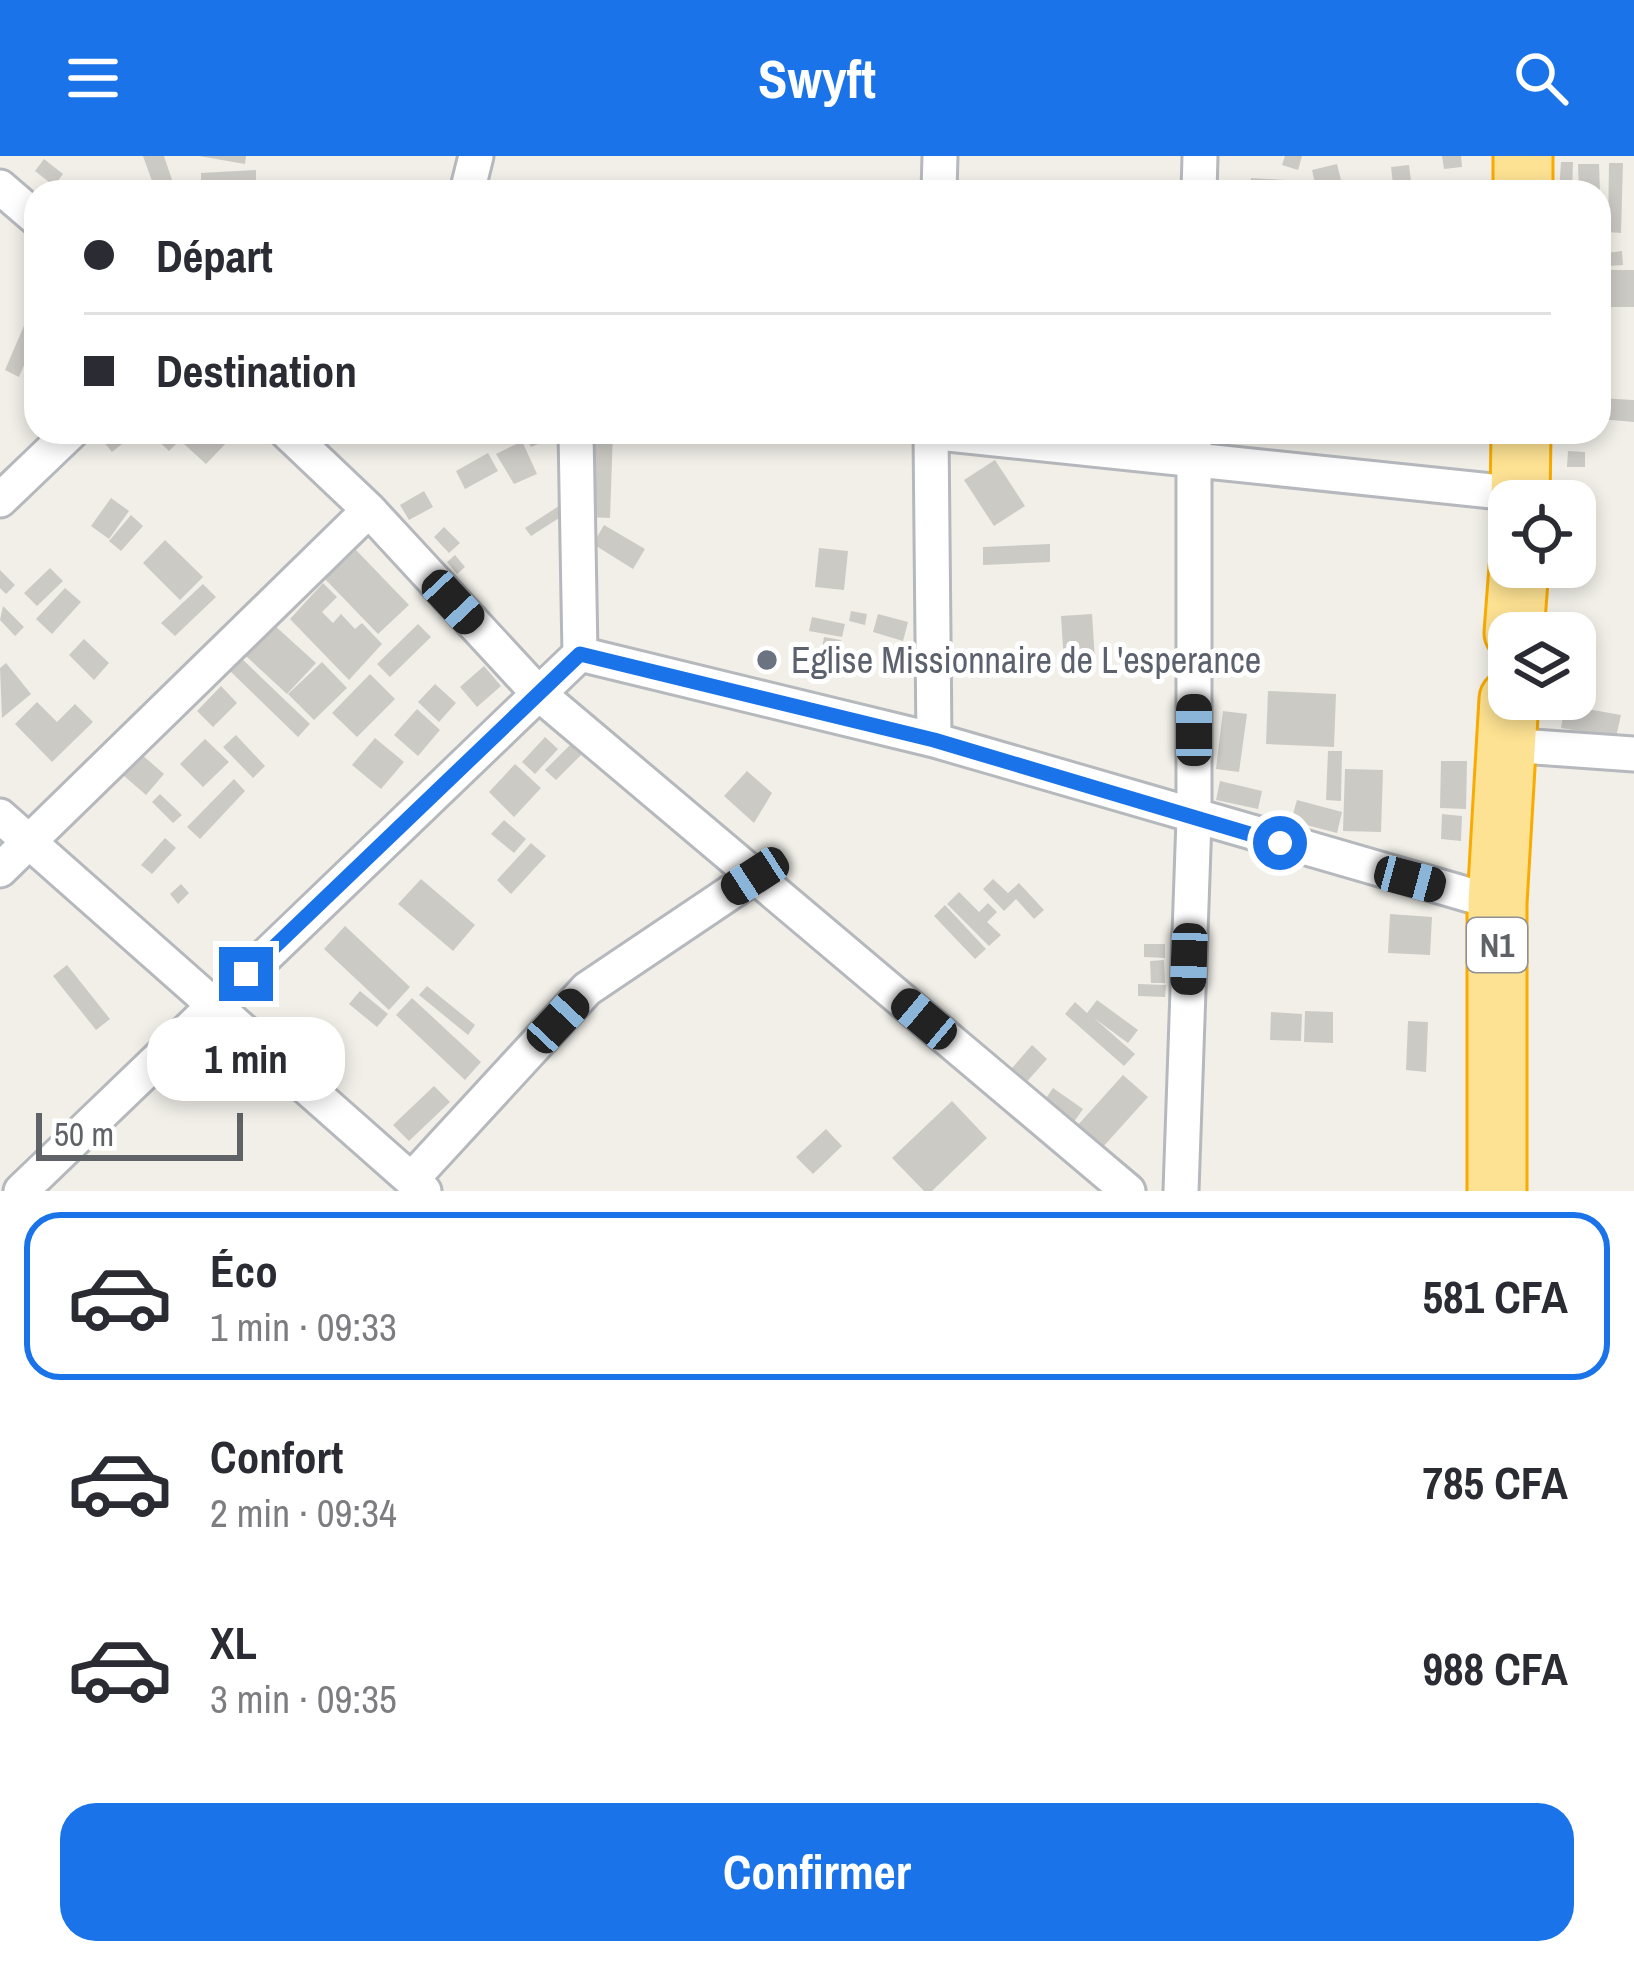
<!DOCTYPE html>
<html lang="fr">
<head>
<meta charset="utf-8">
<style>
	body { margin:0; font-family:"Archivo Narrow",sans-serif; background:#f2f2f3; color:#2b2b33; height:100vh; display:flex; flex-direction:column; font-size:45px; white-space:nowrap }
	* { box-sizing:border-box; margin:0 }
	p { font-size:39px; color:#7c7c81 }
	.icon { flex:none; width:66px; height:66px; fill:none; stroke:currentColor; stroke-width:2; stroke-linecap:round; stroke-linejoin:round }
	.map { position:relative; height:1035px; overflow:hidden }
	.side { display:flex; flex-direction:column; background:#fff; flex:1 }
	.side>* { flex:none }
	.hud { position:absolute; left:24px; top:24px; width:1587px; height:264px; border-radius:36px; box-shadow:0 6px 18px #0003; display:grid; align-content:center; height:264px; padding:0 60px; background:#fff }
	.tools { position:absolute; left:1488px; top:324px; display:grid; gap:24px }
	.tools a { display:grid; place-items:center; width:108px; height:108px; border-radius:24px; background:#fff; box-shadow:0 6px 18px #0003; font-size:60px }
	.scale { position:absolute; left:36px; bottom:30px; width:207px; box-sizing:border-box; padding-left:12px; border:6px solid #5f6368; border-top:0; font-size:33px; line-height:42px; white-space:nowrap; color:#5f6368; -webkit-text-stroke:9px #fff; paint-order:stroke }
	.end { position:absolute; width:54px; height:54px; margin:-27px; border:15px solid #1a73e8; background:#fff; box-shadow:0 0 0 6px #fff }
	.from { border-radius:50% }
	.bubble { position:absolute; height:84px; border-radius:36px; background:#fff; box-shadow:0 6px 18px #0003; font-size:39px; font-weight:700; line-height:84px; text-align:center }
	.car { position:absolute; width:36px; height:72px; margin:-36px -18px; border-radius:15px; box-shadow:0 0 9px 3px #0007; background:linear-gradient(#222 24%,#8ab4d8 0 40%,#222 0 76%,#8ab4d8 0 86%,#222 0) }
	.hud b { display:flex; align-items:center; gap:42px; height:114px; font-size:45px }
	.hud b+b { border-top:3px solid #e1e1e2 }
	.hud i { width:30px; height:30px; background:#2b2b33 }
	ul { padding:21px 0 0; list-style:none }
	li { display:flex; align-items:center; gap:36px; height:168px; margin:0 24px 18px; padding:0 36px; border:6px solid transparent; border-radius:36px }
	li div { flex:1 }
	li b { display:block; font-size:45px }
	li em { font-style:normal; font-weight:700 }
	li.active { border-color:#1a73e8 }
	li>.icon { width:108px; height:108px; stroke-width:1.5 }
	.button { display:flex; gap:24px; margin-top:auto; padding:24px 60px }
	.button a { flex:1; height:138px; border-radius:36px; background:#1a73e8; color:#fff; font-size:48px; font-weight:700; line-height:138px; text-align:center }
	header { display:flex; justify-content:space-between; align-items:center; height:156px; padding:0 60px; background:#1a73e8; color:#fff; font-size:54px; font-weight:700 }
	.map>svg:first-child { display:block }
</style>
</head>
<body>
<header><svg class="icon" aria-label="menu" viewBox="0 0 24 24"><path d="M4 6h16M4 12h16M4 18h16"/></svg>Swyft<svg class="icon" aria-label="search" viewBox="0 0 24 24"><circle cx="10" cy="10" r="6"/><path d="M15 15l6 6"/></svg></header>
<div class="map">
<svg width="1634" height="1035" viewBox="0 0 1634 1035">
	<rect width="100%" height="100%" fill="#f1efe8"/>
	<!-- building -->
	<path fill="#cccac5" d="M143,0H164L176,36H156Z
		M199,0H246L245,8Z
		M1285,0H1302L1298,14L1282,9Z
		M1442,0H1461L1462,11L1444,13Z
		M44,3L63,18L54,30L35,15Z
		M1561,6H1573L1572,36H1559Z
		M1609,7H1623L1621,77L1608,76Z
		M1337,8L1344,36H1317L1312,14Z
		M1578,8H1599L1600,36H1579Z
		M1409,9L1411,25L1393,28L1391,11Z
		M256,14V30L201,32V17Z
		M1251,22L1285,24V36H1249Z
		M1622,95L1623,109L1608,110L1607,97Z
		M1599,114H1634V151H1599Z
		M1599,155H1604V195H1599Z
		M26,165L36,170V181L19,221L5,214Z
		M1599,242L1634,244V266L1599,263Z
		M96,276H137L112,296Z
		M149,276H188L169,295Z
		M196,276H227L232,281L206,308L184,288Z
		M349,276H368L363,288L347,281Z
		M454,276H505L504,288L453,280Z
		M553,276L555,281L531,291L525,279Z
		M590,276H613L610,362L587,361Z
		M1262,276H1284L1282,286L1261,281Z
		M522,285L537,318L514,328L496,298Z
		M1568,295L1585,296V311H1567Z
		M488,297L498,315L465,333L456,315Z
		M995,304L1025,350L994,370L964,324Z
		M424,335L433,351L409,364L400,349Z
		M111,342L129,355L109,383L91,370Z
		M565,346L570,355L531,380L525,372Z
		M131,359L143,370L121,395L109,385Z
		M604,369L645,393L633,413L593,388Z
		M444,371L460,387L449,397L434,381Z
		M165,384L203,421L180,444L143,407Z
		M1050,388V406L983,409V391Z
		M819,392L848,395L844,434L815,431Z
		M356,394L409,449L378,478L325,423Z
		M455,399L465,411L457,418L447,406Z
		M50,412L63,425L37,450L24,437Z
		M0,414L15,429L6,438L0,432Z
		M323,427L337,441L322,456L333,467L341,458L355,473L362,467L382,488L349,524L290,463Z
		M203,428L216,441L175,480L161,467Z
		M65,432L81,446L52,478L36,463Z
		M3,450L24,471L15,480L0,464Z
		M851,455L867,458L865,469L849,465Z
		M878,458L908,466L903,485L873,476Z
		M1092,458L1095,505L1064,507L1061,460Z
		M812,461L845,468L842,481L809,475Z
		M418,468L431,481L390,521L377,508Z
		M274,469L316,507L287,538L246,500Z
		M824,481L841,484L837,507L820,504Z
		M84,483L109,507L94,524L69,499Z
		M241,502L310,568L298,581L229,514Z
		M322,506L347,532L314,564L288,538Z
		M6,507L31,538L2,562L0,512Z
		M484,510L501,530L477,551L460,531Z
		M370,518L395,543L357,581L332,557Z
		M435,528L456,547L439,566L418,546Z
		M221,530L237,547L213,571L197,555Z
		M1268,535L1336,538L1334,591L1266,588Z
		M37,546L57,566L75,548L93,566L52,606L15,568Z
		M1565,549L1621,559L1616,581L1561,572Z
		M417,553L440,574L418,600L394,579Z
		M1223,555L1247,558L1239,616L1216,613Z
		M236,579L265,610L253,622L223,591Z
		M545,581L558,593L535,618L522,606Z
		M375,582L404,606L381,633L352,609Z
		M205,583L229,606L203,631L180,608Z
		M571,588L582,598L556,624L545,614Z
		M1328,595H1342L1341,645L1326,644Z
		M141,598L164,618L146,639L123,619Z
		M1441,605H1467L1466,653L1440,652Z
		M515,608L541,632L514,661L489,636Z
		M1345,613L1383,614L1381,676L1343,675Z
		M747,615L772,637L754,667L724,640Z
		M234,623L245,635L200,683L187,671Z
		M1220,625L1262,635L1258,653L1216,644Z
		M160,638L182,659L173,667L152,646Z
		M1297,644L1342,656L1337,677L1291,665Z
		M1442,658L1462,660L1461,685L1441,683Z
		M504,664L526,683L514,697L491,678Z
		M165,682L176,692L152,718L141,709Z
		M531,687L546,700L511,738L497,724Z
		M421,723L475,769L453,795L398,748Z
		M993,723L1008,737L1019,727L1044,754L1034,763L1016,743L1004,755L983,733Z
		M181,728L189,737L178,748L170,738Z
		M959,736L979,756L988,747L997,756L987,766L1001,779L989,790L947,748Z
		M945,749L986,793L975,803L934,760Z
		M1390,758L1432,761L1430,799L1388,797Z
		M345,770L410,831L389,854L324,793Z
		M1144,788H1165V802L1144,801Z
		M1164,804L1165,827H1151L1150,805Z
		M67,809L110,863L96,874L53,820Z
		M1138,828L1166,829L1165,841L1138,840Z
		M427,830L475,869L468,879L419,839Z
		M360,835L388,858L377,871L349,848Z
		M412,842L481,906L465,924L396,859Z
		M1097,844L1138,874L1128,887L1094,862L1135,898L1124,910L1065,858L1075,846L1087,857Z
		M1305,855L1333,856V887L1304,886Z
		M1271,856L1302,858L1301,885L1270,884Z
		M1408,865L1428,866L1426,916L1406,914Z
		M1032,889L1047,903L1022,931L1007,918Z
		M1123,919L1148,941L1102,992L1077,970Z
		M434,930L450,946L409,985L393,969Z
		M1053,932L1083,953L1071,970L1042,948Z
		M952,945L987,982L932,1035H924L892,1002Z
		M826,973L842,990L813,1018L796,1001Z"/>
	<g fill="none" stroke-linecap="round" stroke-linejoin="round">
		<defs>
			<path id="street" d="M0,31L36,62
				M467,36L476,0
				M939,36L940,0
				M1199,36L1200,0
				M287,276L369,354L538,537L1128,1035
				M576,276L580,498
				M929,276L1520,338
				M931,276L934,584
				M0,344L71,276
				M1506,589L1634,598
				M0,660L424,1035
				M0,714L369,354
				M412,1023L587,833L755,720
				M21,1035L580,498L934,584L1497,747
				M1181,1035L1194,663V276"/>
			<path id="highway" d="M1523,36V0
				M1520,345L1521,276
				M1514,477L1519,411
				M1497,1035V747L1509,543"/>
		</defs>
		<!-- street casing -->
		<use href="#street" stroke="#b5b8bc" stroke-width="39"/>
		<!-- highway casing -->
		<use href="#highway" stroke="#f9ab00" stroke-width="63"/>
		<!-- street -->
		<use href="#street" stroke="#fff" stroke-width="33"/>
		<!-- highway -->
		<use href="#highway" stroke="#fde293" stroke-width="57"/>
	</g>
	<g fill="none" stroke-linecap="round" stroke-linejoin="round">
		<!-- route -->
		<path stroke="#1a73e8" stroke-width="15" d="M246,818L580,498L934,584L1280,687"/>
	</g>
	<!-- markers -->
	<circle fill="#6b7280" stroke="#fff" stroke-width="4.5" cx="767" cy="504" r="12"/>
	<g text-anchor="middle" stroke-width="10" stroke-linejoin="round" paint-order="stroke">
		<!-- shield labels -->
		<rect fill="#fff" stroke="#8f9295" stroke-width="3" x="1467" y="762" width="60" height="54" rx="9"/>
		<g font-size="33" font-weight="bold" fill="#5f6368">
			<text x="1497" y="801">N1</text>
		</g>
		<!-- worship labels -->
		<g font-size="36" fill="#5b616d" stroke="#fff" text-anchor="start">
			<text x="791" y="517">Eglise Missionnaire de L'esperance</text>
		</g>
	</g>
</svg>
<div class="tools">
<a><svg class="icon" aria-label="locate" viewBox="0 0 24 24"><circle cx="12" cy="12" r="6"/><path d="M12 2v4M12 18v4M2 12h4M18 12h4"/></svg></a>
<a><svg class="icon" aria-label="layers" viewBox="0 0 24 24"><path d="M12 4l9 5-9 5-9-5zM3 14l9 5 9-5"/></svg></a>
</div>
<div class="scale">50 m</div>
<i class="end from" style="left:1280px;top:687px"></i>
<i class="end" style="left:246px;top:818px"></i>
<div class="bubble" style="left:147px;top:861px;width:198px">1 min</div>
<i class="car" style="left:453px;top:446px;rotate:137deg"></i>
<i class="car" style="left:1194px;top:574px;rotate:0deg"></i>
<i class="car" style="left:755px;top:720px;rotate:237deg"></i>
<i class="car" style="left:1410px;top:723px;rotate:105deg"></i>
<i class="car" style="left:1189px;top:803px;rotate:182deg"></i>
<i class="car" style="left:924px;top:863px;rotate:310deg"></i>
<i class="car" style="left:558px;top:865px;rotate:43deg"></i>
<div class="hud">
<b><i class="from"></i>Départ</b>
<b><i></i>Destination</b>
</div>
</div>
<section class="side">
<ul>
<li class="active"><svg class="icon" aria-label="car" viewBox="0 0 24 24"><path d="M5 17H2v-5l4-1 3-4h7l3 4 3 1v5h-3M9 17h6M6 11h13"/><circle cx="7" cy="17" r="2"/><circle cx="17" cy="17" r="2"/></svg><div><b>Éco</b><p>1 min · 09:33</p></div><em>581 CFA</em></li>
<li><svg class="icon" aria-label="car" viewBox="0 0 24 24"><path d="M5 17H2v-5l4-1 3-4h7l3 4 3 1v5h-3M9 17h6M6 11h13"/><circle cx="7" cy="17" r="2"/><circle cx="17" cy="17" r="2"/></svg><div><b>Confort</b><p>2 min · 09:34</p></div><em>785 CFA</em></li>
<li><svg class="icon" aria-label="car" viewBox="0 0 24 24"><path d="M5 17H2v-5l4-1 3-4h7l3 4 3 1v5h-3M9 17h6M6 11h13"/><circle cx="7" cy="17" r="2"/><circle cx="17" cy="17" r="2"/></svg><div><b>XL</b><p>3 min · 09:35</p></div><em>988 CFA</em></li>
</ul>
<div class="button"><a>Confirmer</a></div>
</section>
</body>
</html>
